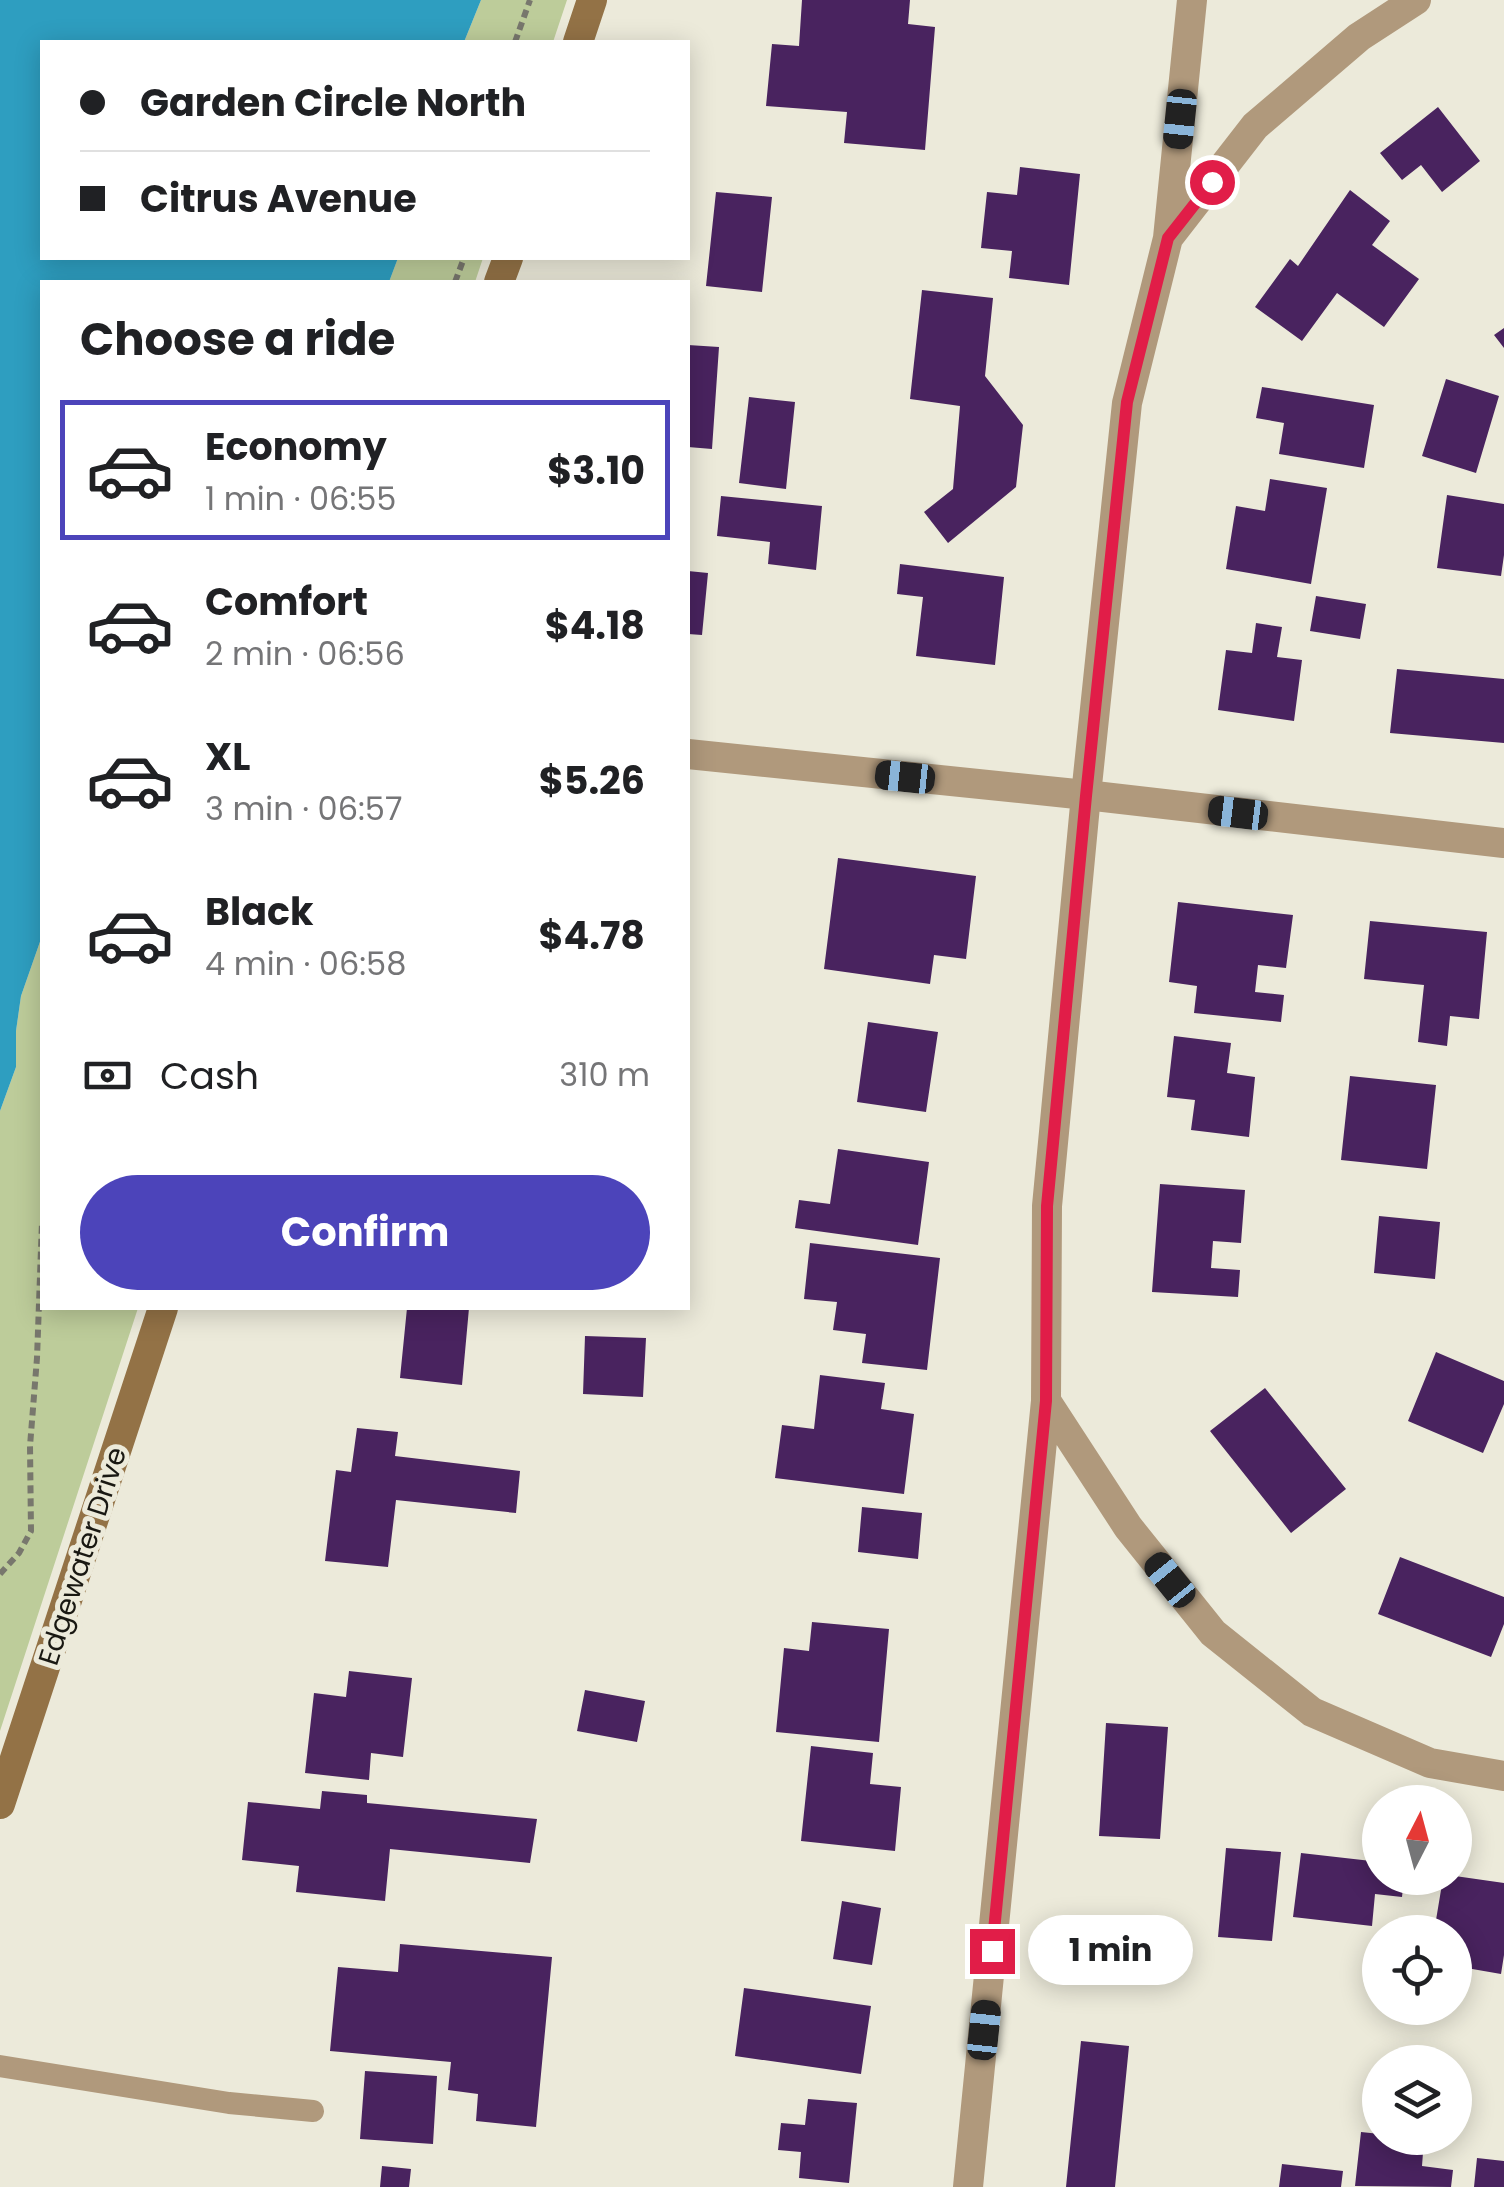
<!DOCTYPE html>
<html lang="en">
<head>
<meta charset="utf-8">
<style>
	body { margin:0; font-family:Poppins,sans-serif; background:#f2f2f2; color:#202124; height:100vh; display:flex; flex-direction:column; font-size:38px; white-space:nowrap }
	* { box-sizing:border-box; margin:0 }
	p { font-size:32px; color:#757577 }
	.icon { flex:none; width:55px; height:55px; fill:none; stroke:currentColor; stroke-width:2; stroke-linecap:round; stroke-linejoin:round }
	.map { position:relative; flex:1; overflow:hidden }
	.sheet { position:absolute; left:40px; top:280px; width:650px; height:1030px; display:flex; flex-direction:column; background:#fff; border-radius:0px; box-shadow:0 5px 25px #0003 }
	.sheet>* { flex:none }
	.hud { position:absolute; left:40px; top:40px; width:650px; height:220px; border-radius:0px; box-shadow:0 5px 25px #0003; display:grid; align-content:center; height:220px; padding:0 40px; background:#fff }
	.needle { width:65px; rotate:6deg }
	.fabs { position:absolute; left:1362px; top:1785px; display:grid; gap:20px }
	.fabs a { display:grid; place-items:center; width:110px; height:110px; border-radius:50%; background:#fff; box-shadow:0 5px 25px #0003; font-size:50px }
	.end { position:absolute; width:45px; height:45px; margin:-22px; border:12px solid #e11d48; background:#fff; box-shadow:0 0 0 5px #fff }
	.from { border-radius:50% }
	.bubble { position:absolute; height:70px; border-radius:35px; background:#fff; box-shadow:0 5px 25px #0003; font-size:32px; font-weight:700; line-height:70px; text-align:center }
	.car { position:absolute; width:30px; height:60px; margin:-30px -15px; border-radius:12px; box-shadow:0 0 8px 2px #0007; background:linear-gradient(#222 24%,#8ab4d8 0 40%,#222 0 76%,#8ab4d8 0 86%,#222 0) }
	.hud b { display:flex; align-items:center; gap:35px; height:95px; font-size:38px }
	.hud b+b { border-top:2px solid #e0e0e0 }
	.hud i { width:25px; height:25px; background:#202124 }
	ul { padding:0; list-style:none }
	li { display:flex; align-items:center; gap:30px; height:140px; margin:0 20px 15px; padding:0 20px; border:5px solid transparent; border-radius:0px }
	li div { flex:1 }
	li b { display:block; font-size:38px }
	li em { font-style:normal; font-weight:700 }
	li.active { border-color:#4c44ba }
	li>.icon { width:90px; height:90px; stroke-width:1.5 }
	h2 { padding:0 40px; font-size:45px; line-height:120px }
	.pay { display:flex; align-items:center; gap:25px; height:110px; padding:0 40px; font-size:38px }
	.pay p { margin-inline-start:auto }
	.primary-button { display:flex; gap:20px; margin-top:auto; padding:20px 40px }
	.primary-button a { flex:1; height:115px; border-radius:60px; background:#4c44ba; color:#fff; font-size:40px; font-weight:700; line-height:115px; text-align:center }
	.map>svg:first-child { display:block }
</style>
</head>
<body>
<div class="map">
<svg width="1504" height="2187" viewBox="0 0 1504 2187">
	<rect width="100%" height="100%" fill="#eceada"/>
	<!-- green -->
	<path fill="#bdcc9a" d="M481,0H567L553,42H464Z
		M398,258H483L475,282H389Z
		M42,936V1308H138L0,1731V1111L16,1067V1031L21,996Z"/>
	<!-- water -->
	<path fill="#2e9ec0" d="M0,0H481L464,42H42V258H398L389,282H42V936L21,996L16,1031V1067L0,1111Z"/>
	<!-- building -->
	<path fill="#49235f" d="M802,0H910L908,24L935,27L925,150L844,143L847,112L766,106L772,44L799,46Z
		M1438,107L1480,161L1442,192L1421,165L1402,180L1380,153Z
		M1020,167L1080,174L1069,285L1009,278L1012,251L981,248L987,192L1017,195Z
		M1350,190L1390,221L1372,245L1419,279L1384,327L1337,293L1302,341L1255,307L1290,259L1298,266Z
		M716,192L772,197L762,292L706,286Z
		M922,290L993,298L985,376L1023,425L1016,487L948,543L924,512L953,489L960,406L910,399Z
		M1504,328V348L1494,335Z
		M688,345L719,347L712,449L688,447Z
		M1446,379L1499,396L1476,473L1422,456Z
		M1262,387L1374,405L1364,468L1279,454L1284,423L1256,418Z
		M749,397L795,402L786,489L739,483Z
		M1270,479L1327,488L1311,584L1226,569L1236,506L1265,511Z
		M1447,495L1504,504V555L1501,576L1437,568Z
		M721,496L822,506L816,570L768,564L770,542L717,536Z
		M900,564L1004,577L995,665L916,656L923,597L897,594Z
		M688,571L708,573L702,635L688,634Z
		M1316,596L1366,604L1360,639L1310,631Z
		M1256,623L1282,627L1277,657L1302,660L1294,721L1218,710L1226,650L1252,653Z
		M1397,669L1504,679V743L1390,733Z
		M838,858L976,876L966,959L934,955L930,984L824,969Z
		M1178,902L1293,915L1286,968L1258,965L1255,992L1284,995L1281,1022L1194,1013L1197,986L1169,982Z
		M1370,921L1487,932L1479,1019L1450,1016L1447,1046L1418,1042L1424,985L1364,979Z
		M868,1022L938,1032L926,1112L857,1102Z
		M1174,1036L1231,1043L1227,1073L1255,1077L1249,1137L1191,1130L1195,1100L1167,1097Z
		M1350,1076L1436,1085L1427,1169L1341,1160Z
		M838,1149L929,1162L918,1245L795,1228L799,1200L830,1204Z
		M1160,1184L1245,1190L1241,1243L1213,1241L1211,1268L1240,1270L1238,1297L1152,1292Z
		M1379,1216L1440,1222L1435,1279L1374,1273Z
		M810,1243L940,1258L927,1370L862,1363L866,1334L833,1330L837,1302L804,1299Z
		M407,1308H469L462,1385L400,1378Z
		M585,1336L646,1338L643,1397L583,1394Z
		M1436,1352L1504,1381V1404L1483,1453L1408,1421Z
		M820,1375L885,1383L881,1409L914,1414L904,1494L775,1478L782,1425L814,1429Z
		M1265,1388L1346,1489L1291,1533L1210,1431Z
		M357,1428L398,1432L395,1456L520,1471L516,1513L396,1500L388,1567L325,1561L336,1470L351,1472Z
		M862,1507L922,1513L918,1559L858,1552Z
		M1400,1557L1504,1597V1624L1491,1657L1378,1614Z
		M812,1622L889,1629L879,1742L776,1732L784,1648L809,1651Z
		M349,1671L412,1678L403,1757L371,1753L369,1780L305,1773L314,1693L346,1697Z
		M585,1690L645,1701L637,1742L577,1731Z
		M1106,1723L1168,1727L1160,1839L1099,1836Z
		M811,1746L873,1753L870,1784L901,1787L895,1851L801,1841Z
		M322,1791L367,1795V1803L537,1819L530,1863L390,1849L385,1901L296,1892L299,1866L242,1860L248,1802L320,1809Z
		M1226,1848L1281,1852L1272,1941L1218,1937Z
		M1301,1853L1380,1862V1878H1404L1402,1897L1375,1894L1372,1926L1293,1917Z
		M1455,1876L1504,1883V1955L1501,1974L1455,1966V1932H1434L1443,1878H1455Z
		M842,1901L881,1908L872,1965L833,1959Z
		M400,1944L552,1957L536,2127L476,2121L478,2094L448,2090L451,2062L330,2051L338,1967L398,1972Z
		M744,1988L871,2006L861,2074L735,2056Z
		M1081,2041L1129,2046L1115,2187H1066Z
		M365,2071L437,2076L433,2144L360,2139Z
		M808,2099L857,2103L849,2183L799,2178L801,2152L778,2150L781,2123L805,2125Z
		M1361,2132L1380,2134V2138L1424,2139L1422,2166L1453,2170L1451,2187L1355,2186Z
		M1477,2158L1504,2161V2187H1474Z
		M1282,2164L1343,2171L1341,2187H1279Z
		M382,2166L411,2169L409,2187H380Z"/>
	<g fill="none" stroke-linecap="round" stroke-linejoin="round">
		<!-- path -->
		<path stroke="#78776d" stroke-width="6" stroke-dasharray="8 5" stroke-linecap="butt" d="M515,42L530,0
			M455,282L464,258
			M0,1574L19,1553L31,1531L30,1446L37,1358L42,1222"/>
		<!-- lane -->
		<path stroke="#b0997c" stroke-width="22" d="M0,2066L229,2103L313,2111"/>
		<!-- street -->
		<path stroke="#b0997c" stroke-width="30" d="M1168,238L1255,126L1359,37L1416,0
			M688,754L1086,795L1504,843
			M1046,1401L1128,1527L1213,1633L1312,1712L1430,1763L1504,1776
			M968,2187L1046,1401L1047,1206L1086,795L1127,403L1168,238L1192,0"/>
		<!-- secondary -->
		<path stroke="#937246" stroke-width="30" d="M578,42L592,0
			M499,282L508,258
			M0,1804L163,1308"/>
	</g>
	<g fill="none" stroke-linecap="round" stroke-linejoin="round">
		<!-- route -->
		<path stroke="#e11d48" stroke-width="12" d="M992,1951L1046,1401L1047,1206L1086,796L1127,402L1168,238L1212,182"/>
	</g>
	<g text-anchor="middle" stroke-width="10" stroke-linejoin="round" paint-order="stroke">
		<!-- street labels -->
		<g font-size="28" fill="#191812" stroke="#eceada">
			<text transform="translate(82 1556) rotate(-72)" y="10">Edgewater Drive</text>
		</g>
	</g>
</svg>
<div class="fabs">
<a><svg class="needle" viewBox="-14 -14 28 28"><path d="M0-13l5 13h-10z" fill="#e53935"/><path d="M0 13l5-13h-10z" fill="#757577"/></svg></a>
<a><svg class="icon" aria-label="locate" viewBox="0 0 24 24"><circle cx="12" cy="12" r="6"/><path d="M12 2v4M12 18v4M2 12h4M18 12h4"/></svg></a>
<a><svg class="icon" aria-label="layers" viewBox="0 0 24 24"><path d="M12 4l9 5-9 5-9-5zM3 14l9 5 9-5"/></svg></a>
</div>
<i class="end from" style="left:1212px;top:182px"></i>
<i class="end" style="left:992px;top:1951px"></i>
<div class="bubble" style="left:1028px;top:1915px;width:165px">1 min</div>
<i class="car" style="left:1180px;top:119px;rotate:186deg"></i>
<i class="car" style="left:905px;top:777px;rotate:276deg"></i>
<i class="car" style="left:1238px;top:813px;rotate:277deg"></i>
<i class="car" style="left:1170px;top:1580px;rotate:321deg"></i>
<i class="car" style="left:984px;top:2030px;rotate:6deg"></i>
<div class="hud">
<b><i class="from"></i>Garden Circle North</b>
<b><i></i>Citrus Avenue</b>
</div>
<section class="sheet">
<h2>Choose a ride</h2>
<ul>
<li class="active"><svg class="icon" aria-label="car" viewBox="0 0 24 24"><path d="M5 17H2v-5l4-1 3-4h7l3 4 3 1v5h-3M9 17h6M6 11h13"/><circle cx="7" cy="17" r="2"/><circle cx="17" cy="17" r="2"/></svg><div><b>Economy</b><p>1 min · 06:55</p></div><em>$3.10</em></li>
<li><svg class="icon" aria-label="car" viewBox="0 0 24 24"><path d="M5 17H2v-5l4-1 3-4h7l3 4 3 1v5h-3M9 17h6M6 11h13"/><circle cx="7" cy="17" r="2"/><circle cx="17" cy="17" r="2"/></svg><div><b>Comfort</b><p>2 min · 06:56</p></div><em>$4.18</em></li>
<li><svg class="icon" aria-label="car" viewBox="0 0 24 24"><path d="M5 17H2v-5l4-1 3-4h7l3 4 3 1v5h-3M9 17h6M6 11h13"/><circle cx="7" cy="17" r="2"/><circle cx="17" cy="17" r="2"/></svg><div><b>XL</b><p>3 min · 06:57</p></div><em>$5.26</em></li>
<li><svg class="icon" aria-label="car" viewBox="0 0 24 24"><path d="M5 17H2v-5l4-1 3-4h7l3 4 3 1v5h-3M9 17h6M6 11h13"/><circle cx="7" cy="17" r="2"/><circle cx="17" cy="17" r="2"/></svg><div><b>Black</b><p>4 min · 06:58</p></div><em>$4.78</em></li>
</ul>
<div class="pay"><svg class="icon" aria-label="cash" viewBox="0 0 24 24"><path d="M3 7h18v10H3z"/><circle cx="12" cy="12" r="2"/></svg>Cash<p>310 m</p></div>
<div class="primary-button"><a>Confirm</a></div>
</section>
</div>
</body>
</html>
